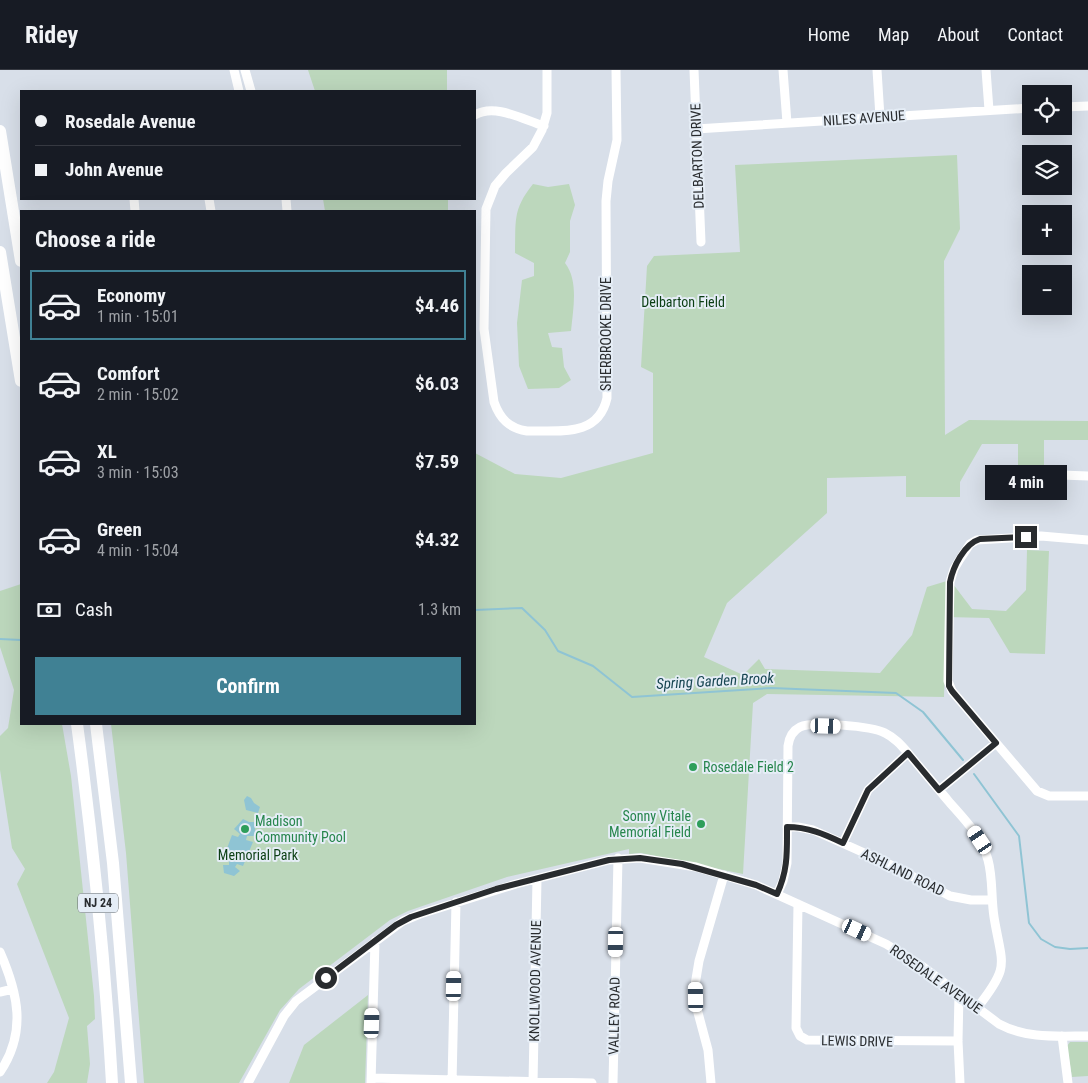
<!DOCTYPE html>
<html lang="en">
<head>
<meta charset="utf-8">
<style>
	body { margin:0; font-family:"Roboto Condensed",sans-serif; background:#20242c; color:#f1f3f6; height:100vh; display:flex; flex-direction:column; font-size:19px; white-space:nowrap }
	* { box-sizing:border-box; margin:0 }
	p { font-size:16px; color:#9ea1a6 }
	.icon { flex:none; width:28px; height:28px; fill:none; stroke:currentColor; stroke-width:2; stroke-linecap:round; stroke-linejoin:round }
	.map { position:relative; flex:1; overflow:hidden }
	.side { position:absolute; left:20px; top:140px; width:456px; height:515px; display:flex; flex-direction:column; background:#171b24; border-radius:0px; box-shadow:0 5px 20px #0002 }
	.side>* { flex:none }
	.hud { position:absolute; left:20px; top:20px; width:456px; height:110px; border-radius:0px; box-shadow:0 5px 20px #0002; display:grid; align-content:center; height:110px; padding:0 15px; background:#171b24 }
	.controls { position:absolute; left:1022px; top:15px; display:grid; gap:10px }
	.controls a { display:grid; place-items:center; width:50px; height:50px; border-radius:0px; background:#171b24; box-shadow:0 5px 20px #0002; font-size:25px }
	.end { position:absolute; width:22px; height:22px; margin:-11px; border:6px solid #292c2f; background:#fff; box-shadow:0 0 0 2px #fff }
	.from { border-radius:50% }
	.bubble { position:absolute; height:35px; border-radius:0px; background:#171b24; box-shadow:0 5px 20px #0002; font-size:16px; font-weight:700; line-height:35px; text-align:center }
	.car { position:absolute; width:15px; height:30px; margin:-15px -8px; border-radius:6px; box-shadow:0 0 4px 1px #0007; background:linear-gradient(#fff 24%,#345 0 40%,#fff 0 76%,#345 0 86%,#fff 0) }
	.hud b { display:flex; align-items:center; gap:18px; height:48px; font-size:19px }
	.hud b+b { border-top:1px solid #363941 }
	.hud i { width:12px; height:12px; background:#f1f3f6 }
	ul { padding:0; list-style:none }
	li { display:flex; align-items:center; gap:15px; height:70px; margin:0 10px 8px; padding:0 5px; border:2px solid transparent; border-radius:0px }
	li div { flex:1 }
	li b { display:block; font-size:19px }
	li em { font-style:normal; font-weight:700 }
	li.active { border-color:#408194 }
	li>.icon { width:45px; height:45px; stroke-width:1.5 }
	h2 { padding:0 15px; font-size:22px; line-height:60px }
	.pay { display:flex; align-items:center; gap:12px; height:55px; padding:0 15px; font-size:19px }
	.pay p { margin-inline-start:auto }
	.cta { display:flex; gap:10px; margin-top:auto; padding:10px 15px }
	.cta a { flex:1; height:58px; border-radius:0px; background:#408194; color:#fff; font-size:20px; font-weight:700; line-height:58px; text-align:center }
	header { display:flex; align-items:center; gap:30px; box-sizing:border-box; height:70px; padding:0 25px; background:#171b24; border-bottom:1px solid #363941 }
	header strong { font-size:24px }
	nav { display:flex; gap:28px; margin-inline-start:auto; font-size:18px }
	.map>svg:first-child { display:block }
</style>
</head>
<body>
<header>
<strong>Ridey</strong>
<nav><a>Home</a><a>Map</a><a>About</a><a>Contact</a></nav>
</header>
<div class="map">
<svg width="1088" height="1013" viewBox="0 0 1088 1013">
	<rect width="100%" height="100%" fill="#d8dfe9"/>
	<!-- green -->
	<path fill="#bcd7bc" d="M308,0H447V21H315Z
		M957,85L960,159L944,191L945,365L969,350L1088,351V370H1044V396H1018V374H982L960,412V427H906V406L827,408V443L727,533L704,587L743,605L759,589L765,599L880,603L912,565L927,517L950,510L972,539L1006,541L1026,520L1027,480L1049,481L1045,584L1010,583L989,548L946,547L944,627L767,624L753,633L743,804L641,783L629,784V779L507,807L408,841L390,850L299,919L280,940L239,1013H144L126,783L111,654H475V383L515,404L561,408L653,383V303L641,297L647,196L654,186L740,182L735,95Z
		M533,114L548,117L569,114L575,135L570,151V182L565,193C579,211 573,239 571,261L548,263L552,277L562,278L564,297L571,310L559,318L528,319L519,296L517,253L522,210L534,206V193L515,183C516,152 512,140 533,114Z
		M323,129H448V141H325Z
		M21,514V654H62L71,706L94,926L95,949L87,956L90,994L87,1013H47L54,1002L69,948L17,814L25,799L12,778L0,700V666L8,658L14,620L0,577V521Z
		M368,925L365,1013H289L304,975Z
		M1070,972H1088V1006L1072,1007L1067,976Z"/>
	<!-- water -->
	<path fill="#8fc4d4" d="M247,726L251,728L254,733L260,737L258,743L246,740L244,730Z
		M243,749L249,752H254L256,766H247L246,770L253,772L243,796L237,794L235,797L240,801L234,806L224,803L223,795H229V791L223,789L232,765L238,767L240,764L234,759Z"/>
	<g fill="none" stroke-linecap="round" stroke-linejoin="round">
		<!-- stream -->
		<path stroke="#8fc4d4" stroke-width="2" d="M475,540L522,538L545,560L558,581L593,596L632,627L771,618L896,623L923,642L963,690
			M0,569L21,570
			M974,704L1019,766L1029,853L1041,869L1055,877L1070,879L1088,878"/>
		<!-- minor -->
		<path stroke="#fff" stroke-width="9" d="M234,0L239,21
			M245,0L251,21
			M547,0V43L542,60L533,77L506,103L495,116L486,139L484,259L494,332C500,349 509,358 527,361C559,360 598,368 607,328L606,131L608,111L617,70L616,0
			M694,0L701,172
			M783,0L787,53
			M877,0L880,47
			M986,0L989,40
			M1064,37L1088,36
			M475,45C495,33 524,50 544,56
			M696,59L1031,38
			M134,129L135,141
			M209,129L211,141
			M286,129L287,141
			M1034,404L1088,406
			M1088,470L1041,466L977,470L970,474L960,489L954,499L950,512L948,611L952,621L1037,721L1049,726H1088
			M939,720L996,673
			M787,757H798L813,760L889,794L950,826L971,830H992
			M843,773L868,720L908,683
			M777,824L783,811L787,793L788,676C789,668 792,661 800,657C812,651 872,656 885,663C895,668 901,675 908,683C922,700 936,716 950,733C965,750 982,767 988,790C993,808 991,828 994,847C1002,896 1011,895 977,938
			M798,834L796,958L800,966L807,970L958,971
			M0,882C18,923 27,962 0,1002
			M0,922L13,919
			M959,924L958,971L960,1013
			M1062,966L1068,1013
			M371,1008L592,1013
			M248,1013L284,946L296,931L403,851L420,844L516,814L609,790L640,788L696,797L756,815L886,874L922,896L999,954C1027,969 1058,966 1088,966
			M371,1013L375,871
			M452,1013L456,832
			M533,1013L537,809
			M613,1013L618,788
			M711,1013L708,980L697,939L695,915L699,891L724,805"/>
		<!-- highway -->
		<path stroke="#fff" stroke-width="12" d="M0,61L21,191
			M0,182L21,311
			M77,654C93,773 105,893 112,1013
			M96,654L113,793L131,1013"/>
	</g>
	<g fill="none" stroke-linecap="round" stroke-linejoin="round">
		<!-- route -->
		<path stroke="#292c2f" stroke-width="6" d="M326,908L396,855L411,847L496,819L609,790L640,788L682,794L756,815L777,824C788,800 787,782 787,757C808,757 824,764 843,773L868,720L908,683L939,720L996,673L952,621L949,616L950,512C953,497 964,474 980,469L1026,467"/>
	</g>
	<!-- markers -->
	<g fill="#2e9e5b" stroke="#e5edf6" stroke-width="2">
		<circle cx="693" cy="697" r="5"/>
		<circle cx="701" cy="754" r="5"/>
		<circle cx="245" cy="759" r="5"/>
	</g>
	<g text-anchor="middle" stroke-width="4" stroke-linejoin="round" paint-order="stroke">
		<!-- shield labels -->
		<rect fill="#e5edf6" stroke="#61666b" stroke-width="1" x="78" y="823.5" width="40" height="19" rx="4"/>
		<g font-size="12" font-weight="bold" fill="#292c2f">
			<text x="98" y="837">NJ 24</text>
		</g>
		<!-- street labels -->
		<g font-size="14" fill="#292c2f" stroke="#e5edf6">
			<text transform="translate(864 48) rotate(-4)" y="5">NILES AVENUE</text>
			<text transform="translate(697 86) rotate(-92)" y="5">DELBARTON DRIVE</text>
			<text transform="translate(606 264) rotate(-90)" y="5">SHERBROOKE DRIVE</text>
			<text transform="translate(903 802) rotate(26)" y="5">ASHLAND ROAD</text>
			<text transform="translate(936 909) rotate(35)" y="5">ROSEDALE AVENUE</text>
			<text transform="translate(535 911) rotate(-89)" y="5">KNOLLWOOD AVENUE</text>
			<text transform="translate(614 946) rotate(-89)" y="5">VALLEY ROAD</text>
			<text transform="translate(857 971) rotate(1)" y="5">LEWIS DRIVE</text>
		</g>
		<!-- park labels -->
		<g font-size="14" fill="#0b3e13" stroke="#e5edf6">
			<text x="683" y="237">Delbarton Field</text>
			<text x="258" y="790">Memorial Park</text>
		</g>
		<!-- leisure labels -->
		<g font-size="14" fill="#27864d" stroke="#e5edf6" text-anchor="start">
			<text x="703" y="702">Rosedale Field 2</text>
			<text x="691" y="751" text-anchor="end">Sonny Vitale<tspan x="691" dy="16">Memorial Field</tspan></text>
			<text x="255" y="756">Madison<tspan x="255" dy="16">Community Pool</tspan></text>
		</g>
		<!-- water labels -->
		<g font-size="15" font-style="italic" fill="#184652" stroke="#e5edf6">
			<text transform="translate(715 611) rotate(-3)" y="5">Spring Garden Brook</text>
		</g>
	</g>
</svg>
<div class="controls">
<a><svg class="icon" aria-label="locate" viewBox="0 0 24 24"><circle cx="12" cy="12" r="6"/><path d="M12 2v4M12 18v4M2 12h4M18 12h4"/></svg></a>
<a><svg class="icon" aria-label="layers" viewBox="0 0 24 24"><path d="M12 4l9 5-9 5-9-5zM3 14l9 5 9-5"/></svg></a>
<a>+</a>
<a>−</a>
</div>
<i class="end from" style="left:326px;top:908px"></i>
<i class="end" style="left:1026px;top:467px"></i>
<div class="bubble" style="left:985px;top:395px;width:82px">4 min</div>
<i class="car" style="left:826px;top:656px;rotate:92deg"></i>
<i class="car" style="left:980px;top:770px;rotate:326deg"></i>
<i class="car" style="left:857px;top:860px;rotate:115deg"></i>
<i class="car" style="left:616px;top:872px;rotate:181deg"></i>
<i class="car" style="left:454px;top:916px;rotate:1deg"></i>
<i class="car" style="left:696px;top:927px;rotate:359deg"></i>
<i class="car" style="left:372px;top:953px;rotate:2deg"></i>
<div class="hud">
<b><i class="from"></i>Rosedale Avenue</b>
<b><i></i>John Avenue</b>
</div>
<section class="side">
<h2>Choose a ride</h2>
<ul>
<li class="active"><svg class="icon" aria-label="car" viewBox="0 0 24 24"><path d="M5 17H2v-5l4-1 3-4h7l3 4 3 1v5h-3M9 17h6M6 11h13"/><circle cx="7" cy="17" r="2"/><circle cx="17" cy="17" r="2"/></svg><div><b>Economy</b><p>1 min · 15:01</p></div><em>$4.46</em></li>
<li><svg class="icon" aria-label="car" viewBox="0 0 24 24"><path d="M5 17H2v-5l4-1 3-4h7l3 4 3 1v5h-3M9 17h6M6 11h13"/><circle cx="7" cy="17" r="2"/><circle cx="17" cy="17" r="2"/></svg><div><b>Comfort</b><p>2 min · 15:02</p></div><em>$6.03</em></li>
<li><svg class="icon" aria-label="car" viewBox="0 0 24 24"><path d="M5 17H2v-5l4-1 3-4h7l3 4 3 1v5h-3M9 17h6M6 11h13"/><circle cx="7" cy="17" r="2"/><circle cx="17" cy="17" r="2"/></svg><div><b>XL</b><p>3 min · 15:03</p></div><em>$7.59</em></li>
<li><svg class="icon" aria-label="car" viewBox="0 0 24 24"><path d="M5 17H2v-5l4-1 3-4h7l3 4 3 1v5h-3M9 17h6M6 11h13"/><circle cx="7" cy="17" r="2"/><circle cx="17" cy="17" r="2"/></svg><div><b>Green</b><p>4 min · 15:04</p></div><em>$4.32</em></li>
</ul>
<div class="pay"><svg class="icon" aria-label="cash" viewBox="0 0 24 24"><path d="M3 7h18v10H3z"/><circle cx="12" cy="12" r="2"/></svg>Cash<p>1.3 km</p></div>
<div class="cta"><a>Confirm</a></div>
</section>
</div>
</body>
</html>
